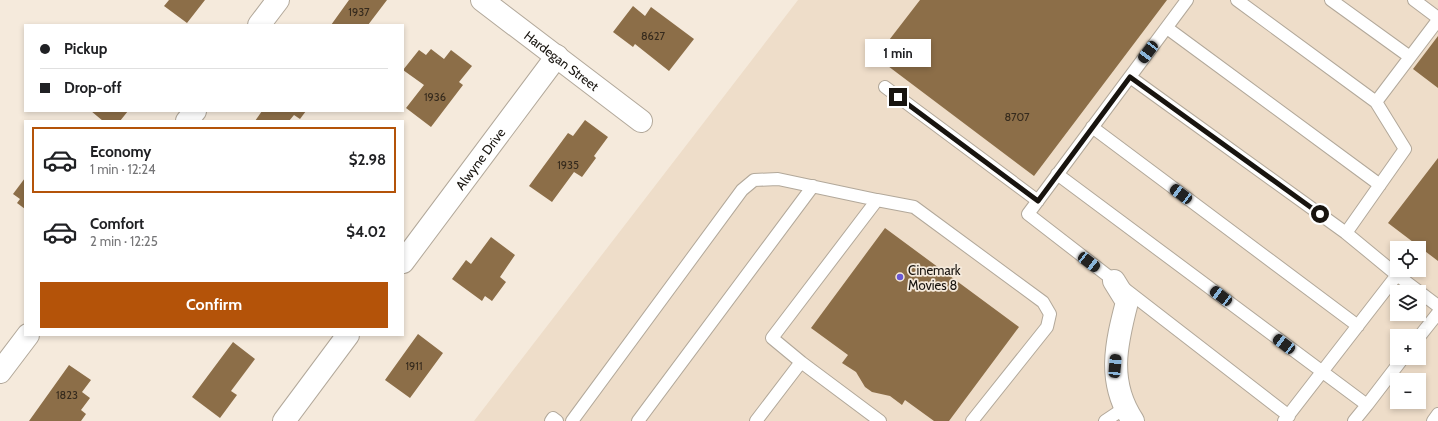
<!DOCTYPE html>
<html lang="en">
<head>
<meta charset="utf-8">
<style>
	body { margin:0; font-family:Cabin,sans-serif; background:#f2f2f2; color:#202124; height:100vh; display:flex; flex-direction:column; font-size:15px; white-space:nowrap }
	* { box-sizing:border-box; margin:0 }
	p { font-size:13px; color:#757577 }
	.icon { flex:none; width:22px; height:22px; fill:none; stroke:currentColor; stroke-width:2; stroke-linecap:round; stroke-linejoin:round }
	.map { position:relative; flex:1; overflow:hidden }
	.side { position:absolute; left:24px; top:120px; width:380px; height:216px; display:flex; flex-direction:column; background:#fff; border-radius:0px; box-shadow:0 2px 6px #0003 }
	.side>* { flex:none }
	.top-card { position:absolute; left:24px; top:24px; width:380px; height:88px; border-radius:0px; box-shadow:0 2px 6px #0003; display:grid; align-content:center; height:88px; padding:0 16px; background:#fff }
	.buttons { position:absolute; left:1390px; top:241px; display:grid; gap:8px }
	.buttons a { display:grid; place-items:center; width:36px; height:36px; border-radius:0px; background:#fff; box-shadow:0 2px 6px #0003; font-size:20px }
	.end { position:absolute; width:18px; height:18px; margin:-9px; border:5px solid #18140f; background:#fff; box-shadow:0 0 0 2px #fff }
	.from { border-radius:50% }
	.bubble { position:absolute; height:28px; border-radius:0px; background:#fff; box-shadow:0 2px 6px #0003; font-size:13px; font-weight:700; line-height:28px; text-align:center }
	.car { position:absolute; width:12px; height:24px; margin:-12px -6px; border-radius:5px; box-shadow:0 0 3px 1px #0007; background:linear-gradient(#222 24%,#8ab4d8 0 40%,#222 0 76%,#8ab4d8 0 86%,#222 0) }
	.top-card b { display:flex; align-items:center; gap:14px; height:38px; font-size:15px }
	.top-card b+b { border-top:1px solid #e0e0e0 }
	.top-card i { width:10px; height:10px; background:#202124 }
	ul { padding:7px 0 0; list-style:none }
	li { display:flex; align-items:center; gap:12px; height:66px; margin:0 8px 6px; padding:0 8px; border:2px solid transparent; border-radius:0px }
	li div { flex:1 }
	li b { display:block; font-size:15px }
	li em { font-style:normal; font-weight:700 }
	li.current { border-color:#b45309 }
	li>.icon { width:36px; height:36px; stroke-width:1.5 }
	.action { display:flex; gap:8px; margin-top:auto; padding:8px 16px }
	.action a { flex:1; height:46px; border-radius:0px; background:#b45309; color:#fff; font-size:16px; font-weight:700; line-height:46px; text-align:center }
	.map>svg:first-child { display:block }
</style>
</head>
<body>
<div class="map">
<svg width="1438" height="421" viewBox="0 0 1438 421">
	<rect width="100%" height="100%" fill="#f5eadc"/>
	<!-- built -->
	<path fill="#eeddc9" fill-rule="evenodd" d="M798,0H1438V421H474ZM1397,248H1419V270H1397ZM1397,292H1419V314H1397ZM1397,336H1419V358H1397ZM1397,380H1419V402H1397Z"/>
	<!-- building -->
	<path fill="#8c6e48" d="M169,0H205L187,23L164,6Z
		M349,0H387L368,25H331Z
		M920,0H1167L1034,176L876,57Z
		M633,6L645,16L651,7L694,39L669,71L635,44L633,47L613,32Z
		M1438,36V88L1413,69Z
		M431,49L444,59L451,50L472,66L459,82L463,85L431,127L406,108L424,85L403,70L419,50L426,55Z
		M91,111H128L120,121H103Z
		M262,111H306L300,119L294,115L289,121H255Z
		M585,120L608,137L594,156L596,158L582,177L574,172L552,202L529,186L568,133L573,136Z
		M1438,158V261L1388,223Z
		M25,178V209L17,203L20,199L13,194Z
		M885,228L1019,327L949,421H934L905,400L902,405L890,396L872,392L865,387L856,372L842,363L848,355L811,328Z
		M491,237L515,255L500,277L506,282L492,301L485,296L482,301L452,279L466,260L471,264Z
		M418,334L443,353L410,398L385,380Z
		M233,342L255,359L231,391L237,395L220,418L192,397Z
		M69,365L91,380L82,392L90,398L81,410L86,414L81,421H29Z"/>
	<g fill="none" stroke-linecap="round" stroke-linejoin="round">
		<defs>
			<path id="lane" d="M1187,0L1028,214L1289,416
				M1237,0L1376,102
				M1331,0L1410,57
				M1414,0L1438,18
				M1167,28L1380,185
				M1130,77L1346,233
				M885,87L1038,201
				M1092,127L1358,326
				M1057,174L1367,405L1354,421
				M1397,275L1438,306
				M1419,337L1438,313
				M801,362L880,421
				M1367,405L1403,358
				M551,421L553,418L557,421
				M572,421L742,190L754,180L778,179L877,200
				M638,421L813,186
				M756,421L801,362L772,338L877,200L914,207L1043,302L1050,314L1047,327L972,421
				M1105,421L1126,407
				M1284,421L1397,275L1346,233L1405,149L1376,102L1438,20
				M1433,421L1438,414"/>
			<g id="street">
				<path id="s1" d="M482,0L641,121"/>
				<path d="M259,25L278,0"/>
				<path d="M187,121L195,111"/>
				<path id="s2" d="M403,262L557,56"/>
				<path d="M1114,281L1127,302C1116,344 1107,382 1133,421"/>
				<path d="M0,372L28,335"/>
				<path d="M284,421L348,335"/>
			</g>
		</defs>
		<!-- lane casing -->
		<use href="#lane" stroke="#b2a89a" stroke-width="14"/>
		<!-- street casing -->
		<use href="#street" stroke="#b2a89a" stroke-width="24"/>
		<!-- lane -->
		<use href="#lane" stroke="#fff" stroke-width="12"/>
		<!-- street -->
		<use href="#street" stroke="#fff" stroke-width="22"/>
	</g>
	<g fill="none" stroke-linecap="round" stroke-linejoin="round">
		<!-- route -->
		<path stroke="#18140f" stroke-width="5" d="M898,97L1038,201L1130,77L1320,214"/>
	</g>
	<!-- markers -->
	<circle fill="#6a59d3" stroke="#f5eadc" stroke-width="1.5" cx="900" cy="277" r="4"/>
	<g text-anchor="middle" stroke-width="3.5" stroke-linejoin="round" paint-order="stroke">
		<!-- number labels -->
		<g font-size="11" fill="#352a1d">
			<text x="359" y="16">1937</text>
			<text x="653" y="40">8627</text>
			<text x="435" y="101">1936</text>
			<text x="1017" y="121">8707</text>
			<text x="568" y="169">1935</text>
			<text x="414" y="370">1911</text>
			<text x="67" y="399">1823</text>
		</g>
		<!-- street labels -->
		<g font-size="13" fill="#18140f" stroke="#f5eadc">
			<text dy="5" stroke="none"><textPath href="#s1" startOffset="100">Hardegan Street</textPath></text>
			<text dy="5" stroke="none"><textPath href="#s2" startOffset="129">Alwyne Drive</textPath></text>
		</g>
		<!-- poi labels -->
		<g font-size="13" fill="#18140f" stroke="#f5eadc" text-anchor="start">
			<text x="908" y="275">Cinemark<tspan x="908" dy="15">Movies 8</tspan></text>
		</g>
	</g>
</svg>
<div class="buttons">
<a><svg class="icon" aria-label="locate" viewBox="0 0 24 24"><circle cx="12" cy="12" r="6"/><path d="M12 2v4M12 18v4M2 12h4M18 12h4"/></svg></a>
<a><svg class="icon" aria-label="layers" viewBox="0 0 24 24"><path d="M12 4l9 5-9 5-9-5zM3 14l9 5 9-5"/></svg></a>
<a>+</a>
<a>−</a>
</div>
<i class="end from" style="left:1320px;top:214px"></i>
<i class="end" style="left:898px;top:97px"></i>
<div class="bubble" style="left:865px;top:39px;width:66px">1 min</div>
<i class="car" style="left:1148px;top:52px;rotate:217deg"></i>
<i class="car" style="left:1181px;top:194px;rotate:307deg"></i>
<i class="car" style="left:1089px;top:262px;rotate:128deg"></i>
<i class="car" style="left:1221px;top:296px;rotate:307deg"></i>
<i class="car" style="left:1284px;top:344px;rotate:307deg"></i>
<i class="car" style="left:1115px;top:366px;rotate:5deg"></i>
<div class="top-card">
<b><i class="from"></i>Pickup</b>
<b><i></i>Drop-off</b>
</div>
<section class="side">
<ul>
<li class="current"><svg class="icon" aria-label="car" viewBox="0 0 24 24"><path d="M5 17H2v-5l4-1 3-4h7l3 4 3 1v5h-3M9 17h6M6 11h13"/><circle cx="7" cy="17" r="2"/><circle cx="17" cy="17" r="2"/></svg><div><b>Economy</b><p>1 min · 12:24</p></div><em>$2.98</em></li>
<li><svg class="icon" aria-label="car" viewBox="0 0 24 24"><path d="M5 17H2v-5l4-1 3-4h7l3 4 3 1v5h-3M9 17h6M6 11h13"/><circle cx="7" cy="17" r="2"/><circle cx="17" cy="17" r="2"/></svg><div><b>Comfort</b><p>2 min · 12:25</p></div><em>$4.02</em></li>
</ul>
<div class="action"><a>Confirm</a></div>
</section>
</div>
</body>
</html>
